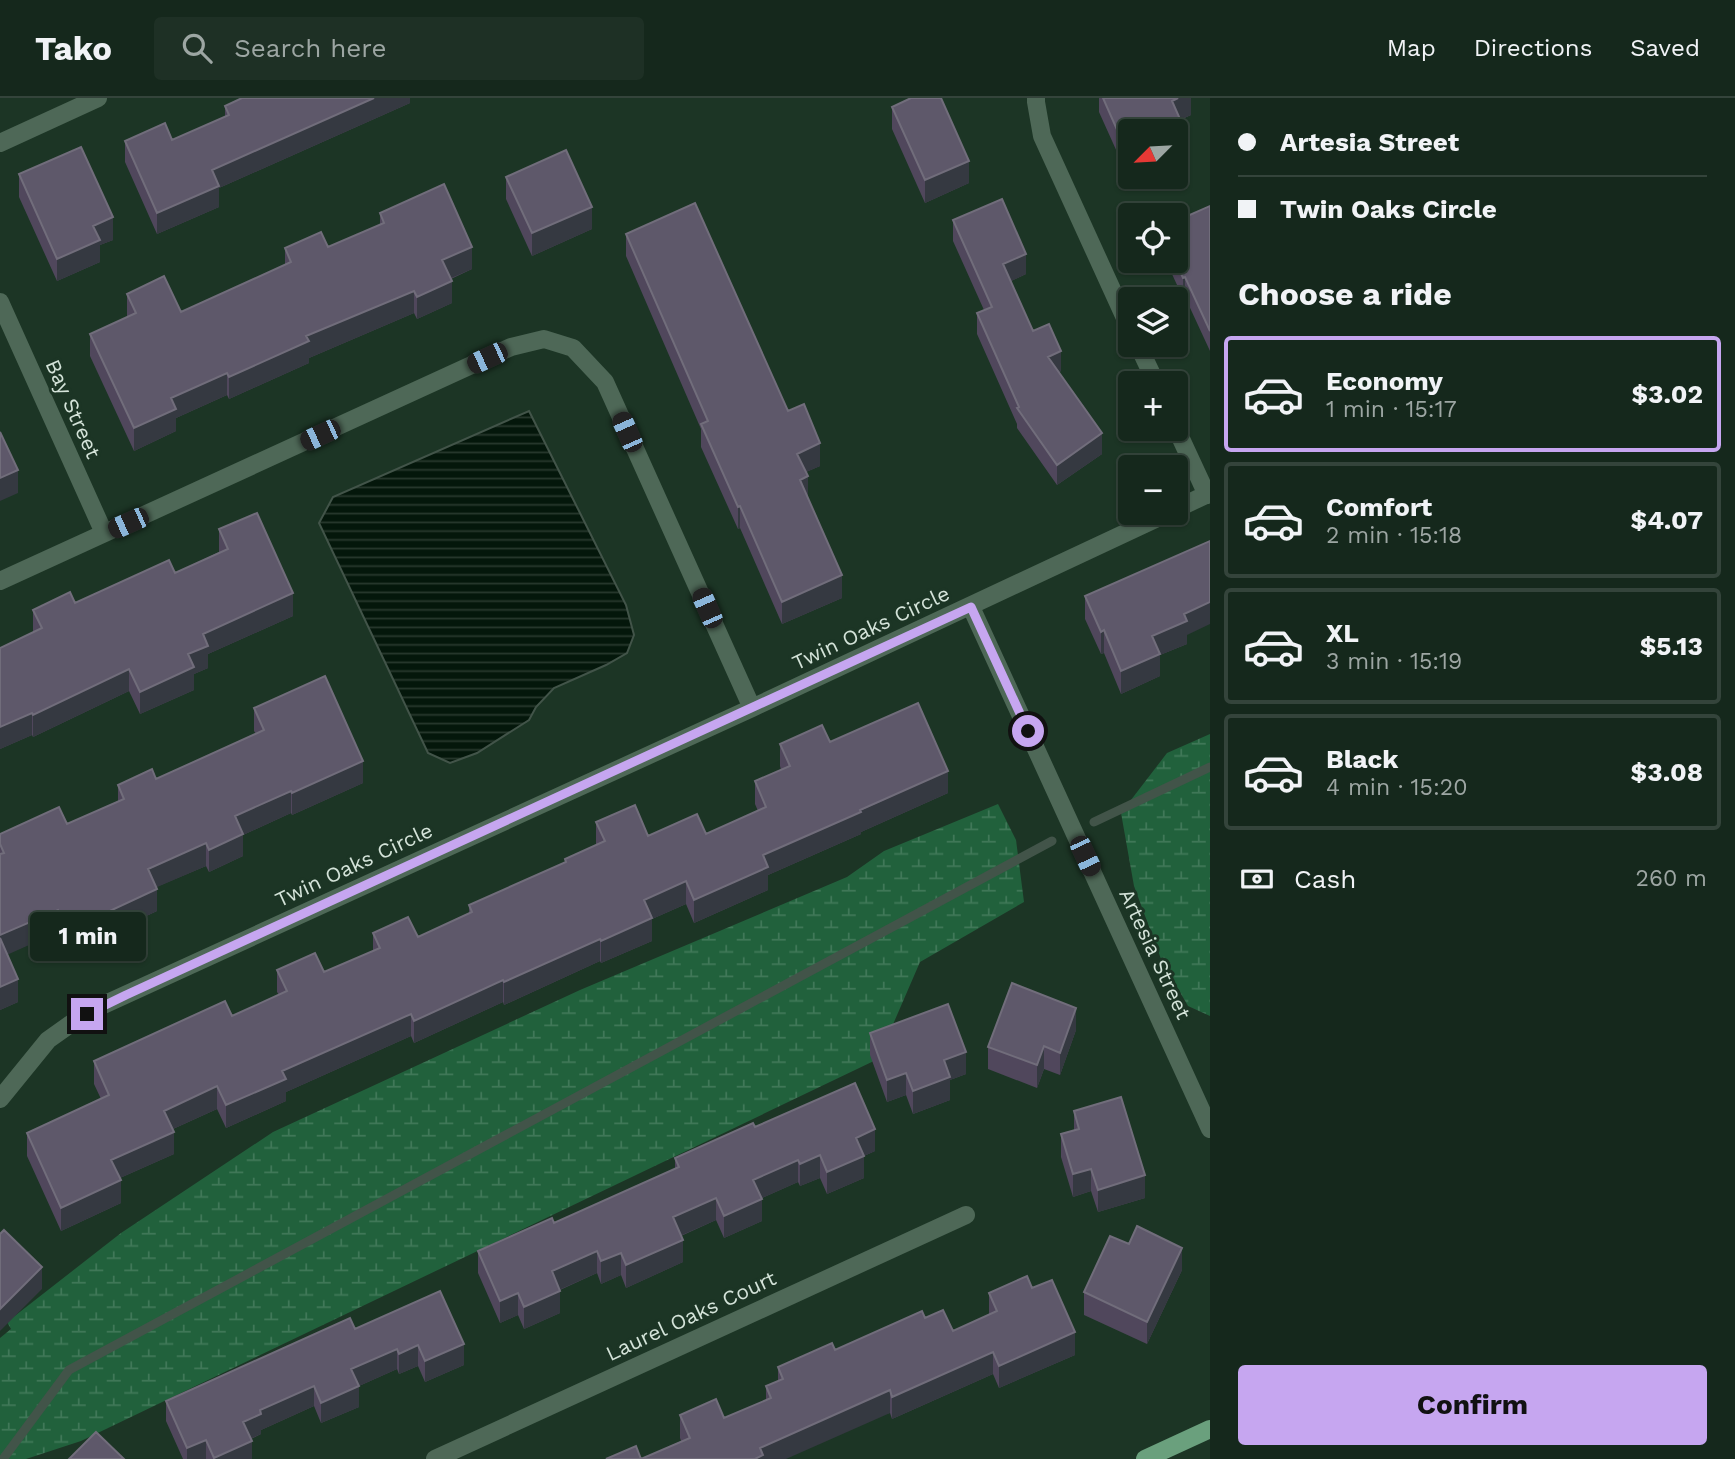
<!DOCTYPE html>
<html lang="en">
<head>
<meta charset="utf-8">
<style>
	body { margin:0; font-family:"Work Sans",sans-serif; background:#1e3025; color:#f1f3f6; height:100vh; display:flex; flex-direction:column; font-size:26px; white-space:nowrap }
	* { box-sizing:border-box; margin:0 }
	p { font-size:23px; color:#9da6a3 }
	.icon { flex:none; width:38px; height:38px; fill:none; stroke:currentColor; stroke-width:2; stroke-linecap:round; stroke-linejoin:round }
	.map { position:relative; flex:1; overflow:hidden }
	.drawer { display:flex; flex-direction:column; background:#15281c; width:525px }
	.drawer>* { flex:none }
	.hud { display:grid; align-content:center; height:154px; padding:0 28px; background:#15281c }
	.needle { width:46px; rotate:246deg }
	.fabs { position:absolute; left:1118px; top:21px; display:grid; gap:14px }
	.fabs a { display:grid; place-items:center; width:70px; height:70px; border-radius:7px; background:#15281c; box-shadow:0 2px 5px #0004,0 0 0 2px #34443b; font-size:35px }
	.end { position:absolute; width:32px; height:32px; margin:-16px; border:9px solid #c6a6f0; background:#111; box-shadow:0 0 0 4px #111 }
	.from { border-radius:50% }
	.bubble { position:absolute; height:49px; border-radius:7px; background:#15281c; box-shadow:0 2px 5px #0004,0 0 0 2px #34443b; font-size:23px; font-weight:700; line-height:49px; text-align:center }
	.car { position:absolute; width:21px; height:42px; margin:-21px -10px; border-radius:9px; box-shadow:0 0 5px 2px #0007; background:linear-gradient(#222 24%,#8ab4d8 0 40%,#222 0 76%,#8ab4d8 0 86%,#222 0) }
	.hud b { display:flex; align-items:center; gap:24px; height:66px; font-size:26px }
	.hud b+b { border-top:2px solid #34443b }
	.hud i { width:18px; height:18px; background:#f1f3f6 }
	ul { padding:0; list-style:none }
	li { display:flex; align-items:center; gap:21px; height:116px; margin:0 14px 10px; padding:0 14px; border:4px solid #34443b; border-radius:7px }
	li div { flex:1 }
	li b { display:block; font-size:26px }
	li em { font-style:normal; font-weight:700 }
	li.current { border-color:#c6a6f0 }
	li>.icon { width:63px; height:63px; stroke-width:1.5 }
	h2 { padding:0 28px; font-size:32px; line-height:84px }
	.pay { display:flex; align-items:center; gap:18px; height:77px; padding:0 28px; font-size:26px }
	.pay p { margin-inline-start:auto }
	.action { display:flex; gap:14px; margin-top:auto; padding:14px 28px }
	.action a { flex:1; height:80px; border-radius:7px; background:#c6a6f0; color:#111; font-size:28px; font-weight:700; line-height:80px; text-align:center }
	header { display:flex; align-items:center; gap:42px; box-sizing:border-box; height:98px; padding:0 35px; background:#15281c; border-bottom:2px solid #34443b }
	header strong { font-size:33px }
	nav { display:flex; gap:38px; margin-inline-start:auto; font-size:24px }
	.search { width:490px; height:63px; background:#1e3025; display:flex; align-items:center; gap:18px; box-sizing:border-box; padding:0 24px; border-radius:7px; color:#9da6a3; font-size:26px }
	main { display:flex; flex:1; min-height:0 }
	.map>svg:first-child { display:block }
</style>
</head>
<body>
<header>
<strong>Tako</strong>
<div class="search"><svg class="icon" aria-label="search" viewBox="0 0 24 24"><circle cx="10" cy="10" r="6"/><path d="M15 15l6 6"/></svg>Search here</div>
<nav><a>Map</a><a>Directions</a><a>Saved</a></nav>
</header>
<main>
<div class="map">
<svg width="1210" height="1361" viewBox="0 0 1210 1361">
	<defs>
		<pattern id="wetland-marsh" width="20" height="14" patternUnits="userSpaceOnUse" patternTransform="scale(1.75)"><rect width="20" height="14" fill="#21613c"/><path d="M1 5h8M5 5V1M11 12h8M15 12V8" fill="none" stroke="#407858"/></pattern>
		<pattern id="water-rules" width="6" height="5" patternUnits="userSpaceOnUse" patternTransform="scale(1.75)"><rect width="6" height="5" fill="#04170b"/><path d="M0 2.5h6" fill="none" stroke="#28392e"/></pattern>
	</defs>
	<rect width="100%" height="100%" fill="#1c3525"/>
	<!-- wetland -->
	<path fill="url(#wetland-marsh)" d="M1210,636V918L1188,908L1161,861L1134,788L1121,715L1167,655Z
		M998,706L1016,742L1024,804L920,864L878,961L81,1343L26,1361H0V1240L11,1231L7,1224L121,1135L273,1034L580,892L847,779L884,753Z"/>
	<!-- water -->
	<path fill="url(#water-rules)" stroke="#425449" stroke-width="2" d="M529,313L626,507L634,537L627,555L606,567L554,590L536,609L529,622L477,655L450,665L428,655L319,425L333,399Z"/>
	<g fill="none" stroke-linecap="round" stroke-linejoin="round">
		<!-- stream -->
		<path stroke="#425449" stroke-width="9" d="M1094,724L1210,669
			M3,1361L69,1272L1052,743"/>
		<!-- minor -->
		<path stroke="#4e6857" stroke-width="18" d="M1036,0V4L1042,38L1130,231
			M0,204L104,435
			M1138,247L1156,285
			M1176,330L1207,397
			M1176,411L1210,395
			M0,483L511,249L544,241L573,250L605,284L752,610
			M971,509L1210,1031
			M0,1001L48,942L72,925L101,908L752,610L1168,415
			M435,1361L966,1117"/>
		<!-- tertiary -->
		<path stroke="#4e6857" stroke-width="18" d="M0,45L98,0"/>
		<!-- primary -->
		<path stroke="#6aa07d" stroke-width="18" d="M1145,1361L1210,1331"/>
	</g>
	<!-- wall -->
	<path fill="#50475c" d="M410,0V5L219,90V109L157,136L125,64V43L172,42L225,19V8Z
		M1099,0H1191V17L1180,22L1187,59L1176,64V33H1130V79H1144L1131,85L1099,14Z
		M892,9L969,85L925,105L892,31Z
		M19,76L113,142L100,147V164L57,183L19,99Z
		M506,79L592,131L532,158L506,101Z
		M1210,108V253L1185,199L1183,200L1166,163H1176Z
		M380,115L472,171L451,181L452,205L417,221L414,215L309,260V265L229,301L227,297L176,320V333L134,353L90,258V236L127,219V196L181,214L285,167V150L328,149L380,127Z
		M953,122L1026,176L1011,183L1033,233L1061,273L1059,274L1102,356L1057,387L1017,330V326L977,236V215L984,212L953,143Z
		M626,136L788,313L820,368L806,374L808,399L842,500L782,526L740,430L738,431L701,349V331L626,158Z
		M219,431L293,518L208,556V570L194,576V592L140,616L129,593L33,639L32,637L0,651L33,534V512L75,505L175,475L219,454Z
		M1085,498L1187,537V546L1160,557V578L1121,596L1104,555L1101,556L1085,521Z
		M254,610L363,685L292,717L291,715L243,737V758L209,774L206,768L156,789L157,813L67,855L58,834L7,856L18,904L0,912V736L67,726L118,703V687L156,681L256,636L254,633Z
		M830,644L948,695L861,734V736L768,777V792L694,825L686,806L652,821V843L601,865L600,863L504,907L503,904L414,945L411,938L286,994V1003L226,1030L217,1011L173,1031L174,1056L120,1080L121,1105L61,1133L27,1058V1035L101,1001L94,986V963L232,918L279,897L277,894V872L324,874L373,853V835L418,839L469,815V807L565,764V761L596,747V724L648,738L706,736L758,713L755,706V683L781,672L780,668V646Z
		M1076,932L1060,977L1044,971L1037,990L988,971V949Z
		M870,935L966,976L950,982V1002L913,1016L906,997L887,1004L870,957Z
		M1074,1013L1145,1100L1098,1114L1091,1093L1073,1099L1061,1059V1036L1074,1033Z
		M755,1029L875,1053L864,1058V1080L827,1096L820,1080L800,1088L798,1084L762,1100V1123L724,1140L716,1122L681,1138L683,1164L626,1190L621,1177L601,1186L597,1175L560,1192V1215L524,1231L518,1217L500,1225L478,1175V1153L554,1125L675,1071V1060Z
		M1182,1172L1147,1246L1084,1217V1194Z
		M1032,1190L1075,1257L999,1290L993,1276L892,1321L890,1315L641,1361L681,1343L680,1340V1317L724,1320L766,1302V1288L778,1283V1269L835,1252L925,1220L953,1233L989,1217V1195Z
		M440,1193L464,1267L425,1284L418,1268L399,1276L397,1271L359,1288V1309L321,1325L314,1308L261,1332V1336L251,1341L252,1361H183L166,1323V1303L355,1231Z"/>
	<!-- shaded-wall -->
	<path fill="#353941" d="M374,0H410V5L219,90V109L157,136V115L212,72Z
		M1178,0H1191V17L1172,25V3Z
		M1187,37V59L1176,64V42Z
		M969,63V85L925,105V82Z
		M1131,79H1144L1131,85Z
		M592,109V131L532,158V135Z
		M113,119V142L100,147V164L57,183V161L93,128Z
		M472,149V171L442,184V162Z
		M1026,156V176L1003,187V166Z
		M1185,179V199L1183,200V180Z
		M452,183V205L417,221V199Z
		M414,193V215L309,260V265L229,301V279L306,238Z
		M1061,253V273L1048,279V259Z
		M227,275V297L176,320V333L134,353V330L171,300Z
		M1102,335V356L1057,387V367Z
		M820,345V368L797,378V356Z
		M18,372V395L0,403V380Z
		M808,378V401L800,382Z
		M740,408V430L738,431V409Z
		M842,477V500L782,526V504Z
		M293,495V518L208,556V570L194,576V592L140,616V594L188,556L203,536Z
		M1210,504V526L1187,537V546L1160,557V578L1121,596V573L1152,538L1184,516Z
		M1104,532V555L1101,556V534Z
		M129,571V593L33,639V617Z
		M32,615V637L0,651V629Z
		M363,663V685L292,717V695Z
		M948,673V695L861,734V736L768,777V792L694,825V802L763,757Z
		M291,693V715L243,737V758L209,774V752L235,718Z
		M206,745V768L148,793V771Z
		M686,783V806L652,821V843L601,865V843L644,802Z
		M157,791V813L67,855V833Z
		M58,812V834L0,860V837Z
		M600,841V863L504,907V884Z
		M18,881V904L0,912V889Z
		M503,882V904L414,945V923Z
		M1076,910V932L1060,977V955Z
		M411,916V938L286,994V1003L226,1030V1007L282,973Z
		M1044,948V971L1037,990V967Z
		M966,954V976L950,982V1002L913,1016V993L944,962Z
		M906,975V997L887,1004V982Z
		M217,988V1011L164,1035V1013Z
		M875,1031V1053L864,1058V1080L827,1096V1074L856,1040Z
		M174,1034V1056L111,1084V1062Z
		M820,1057V1080L800,1088V1066Z
		M798,1062V1084L753,1104V1082Z
		M1091,1071V1093L1073,1099V1076Z
		M1145,1077V1100L1098,1114V1092Z
		M121,1082V1105L61,1133V1110Z
		M716,1100V1122L673,1141V1119Z
		M762,1101V1123L724,1140V1118Z
		M683,1142V1164L626,1190V1167Z
		M1182,1150V1172L1147,1246V1224Z
		M597,1153V1175L552,1195V1173Z
		M621,1155V1177L601,1186V1163Z
		M42,1169V1191L0,1233V1211Z
		M560,1193V1215L524,1231V1209Z
		M518,1195V1217L500,1225V1203Z
		M1075,1234V1257L999,1290V1268Z
		M464,1246V1267L425,1284V1263Z
		M418,1247V1268L399,1276V1256Z
		M397,1251V1271L359,1288V1309L321,1325V1305L351,1271Z
		M993,1254V1276L892,1321V1299Z
		M314,1288V1308L261,1332V1336L243,1344V1324L260,1312Z
		M890,1292V1315L786,1361H755L760,1350Z
		M206,1342V1361H187V1350Z
		M252,1343V1361H214V1360Z"/>
	<!-- building -->
	<path fill="#5e586a" stroke="#716d7b" stroke-width="2" d="M242,0H374L212,72L219,88L157,115L125,43L165,25L172,42L229,17L225,8Z
		M911,0H941L969,63L925,82L892,9Z
		M1103,0H1178L1172,3L1187,37L1176,42V33H1130V61Z
		M81,49L113,119L93,128L100,142L57,161L19,76Z
		M566,52L592,109L532,135L506,79Z
		M444,86L472,149L442,162L452,183L417,199L414,193L306,238L309,243L229,279L227,275L171,300L176,311L134,330L90,236L136,215L127,196L164,178L181,214L291,164L285,150L321,134L328,149L384,125L380,115Z
		M1002,101L1026,156L1003,166L1033,233L1049,226L1061,253L1048,259L1102,335L1057,367L1017,310L1019,309L977,215L992,209L953,122Z
		M695,105L788,313L804,306L820,345L797,356L808,378L800,382L842,477L782,504L740,408L738,409L701,326L708,323L626,136Z
		M1210,108V233L1185,179L1183,180L1175,163L1176,123Z
		M0,334L18,372L0,380Z
		M257,415L293,495L203,536L208,548L188,556L194,569L140,594L129,571L33,617L32,615L0,629V550L42,530L33,512L70,494L75,505L169,462L175,475L228,451L219,431Z
		M1210,443V504L1184,516L1187,523L1152,538L1160,556L1121,573L1104,532L1101,534L1085,498Z
		M325,578L363,663L292,695L291,693L235,718L243,736L209,752L206,745L148,771L157,791L67,833L58,812L0,837V756L4,755L0,746V736L59,709L67,726L124,701L118,687L152,671L156,681L264,632L254,610Z
		M918,605L948,673L860,712L861,714L763,757L768,769L694,802L686,783L644,802L652,820L601,843L600,841L504,884L503,882L414,923L411,916L282,973L286,981L226,1007L217,988L164,1013L174,1034L111,1062L121,1082L61,1110L27,1035L109,997L94,963L225,903L232,918L287,893L277,872L315,855L324,874L380,850L373,835L408,819L418,839L472,814L469,807L566,764L565,761L605,743L596,724L635,707L648,738L697,716L706,736L766,709L755,683L790,668L780,646L822,627L830,644Z
		M0,840L18,881L0,889Z
		M1012,885L1076,910L1060,955L1044,948L1037,967L988,949Z
		M948,906L966,954L944,962L950,979L913,993L906,975L887,982L870,935Z
		M855,985L875,1031L856,1040L864,1058L827,1074L820,1057L800,1066L798,1062L753,1082L762,1101L724,1118L716,1100L673,1119L683,1142L626,1167L621,1155L601,1163L597,1153L552,1173L560,1193L524,1209L518,1195L500,1203L478,1153L552,1120L554,1125L679,1069L675,1060L753,1025L755,1029Z
		M1121,999L1145,1077L1098,1092L1091,1071L1073,1076L1061,1036L1079,1031L1074,1013Z
		M1137,1128L1182,1150L1147,1224L1084,1194L1110,1138L1129,1146Z
		M4,1132L42,1169L0,1211V1136Z
		M1027,1178L1032,1190L1052,1182L1075,1234L999,1268L993,1254L892,1299L890,1292L760,1350L763,1357L755,1361H606L636,1348L641,1361L690,1340L680,1317L716,1301L724,1320L771,1300L766,1288L783,1281L778,1269L832,1245L835,1252L922,1213L925,1220L943,1212L953,1233L997,1213L989,1195Z
		M440,1193L464,1246L425,1263L418,1247L399,1256L397,1251L351,1271L359,1288L321,1305L314,1288L260,1312L261,1316L243,1324L252,1343L214,1360L206,1342L187,1350L166,1303L350,1220L355,1231Z
		M96,1334L124,1361H69Z"/>
	<g fill="none" stroke-linecap="round" stroke-linejoin="round">
		<!-- route -->
		<path stroke="#c6a6f0" stroke-width="9" d="M87,916L126,897L971,509L1028,633"/>
	</g>
	<g text-anchor="middle" stroke-width="6" stroke-linejoin="round" paint-order="stroke">
		<!-- street labels -->
		<g font-size="21" fill="#d4e3d9" stroke="#1c3525">
			<text transform="translate(73 311) rotate(66)" y="7">Bay Street</text>
			<text transform="translate(871 530) rotate(-25)" y="7">Twin Oaks Circle</text>
			<text transform="translate(354 767) rotate(-25)" y="7">Twin Oaks Circle</text>
			<text transform="translate(1155 856) rotate(65)" y="7">Artesia Street</text>
			<text transform="translate(691 1218) rotate(-25)" y="7">Laurel Oaks Court</text>
		</g>
	</g>
</svg>
<div class="fabs">
<a><svg class="needle" viewBox="-14 -14 28 28"><path d="M0-13l5 13h-10z" fill="#e53935"/><path d="M0 13l5-13h-10z" fill="#9da6a3"/></svg></a>
<a><svg class="icon" aria-label="locate" viewBox="0 0 24 24"><circle cx="12" cy="12" r="6"/><path d="M12 2v4M12 18v4M2 12h4M18 12h4"/></svg></a>
<a><svg class="icon" aria-label="layers" viewBox="0 0 24 24"><path d="M12 4l9 5-9 5-9-5zM3 14l9 5 9-5"/></svg></a>
<a>+</a>
<a>−</a>
</div>
<i class="end from" style="left:1028px;top:633px"></i>
<i class="end" style="left:87px;top:916px"></i>
<div class="bubble" style="left:30px;top:814px;width:116px">1 min</div>
<i class="car" style="left:487px;top:260px;rotate:245deg"></i>
<i class="car" style="left:627px;top:334px;rotate:336deg"></i>
<i class="car" style="left:320px;top:337px;rotate:245deg"></i>
<i class="car" style="left:128px;top:425px;rotate:246deg"></i>
<i class="car" style="left:707px;top:510px;rotate:336deg"></i>
<i class="car" style="left:1085px;top:758px;rotate:155deg"></i>
</div>
<section class="drawer">
<div class="hud">
<b><i class="from"></i>Artesia Street</b>
<b><i></i>Twin Oaks Circle</b>
</div>
<h2>Choose a ride</h2>
<ul>
<li class="current"><svg class="icon" aria-label="car" viewBox="0 0 24 24"><path d="M5 17H2v-5l4-1 3-4h7l3 4 3 1v5h-3M9 17h6M6 11h13"/><circle cx="7" cy="17" r="2"/><circle cx="17" cy="17" r="2"/></svg><div><b>Economy</b><p>1 min · 15:17</p></div><em>$3.02</em></li>
<li><svg class="icon" aria-label="car" viewBox="0 0 24 24"><path d="M5 17H2v-5l4-1 3-4h7l3 4 3 1v5h-3M9 17h6M6 11h13"/><circle cx="7" cy="17" r="2"/><circle cx="17" cy="17" r="2"/></svg><div><b>Comfort</b><p>2 min · 15:18</p></div><em>$4.07</em></li>
<li><svg class="icon" aria-label="car" viewBox="0 0 24 24"><path d="M5 17H2v-5l4-1 3-4h7l3 4 3 1v5h-3M9 17h6M6 11h13"/><circle cx="7" cy="17" r="2"/><circle cx="17" cy="17" r="2"/></svg><div><b>XL</b><p>3 min · 15:19</p></div><em>$5.13</em></li>
<li><svg class="icon" aria-label="car" viewBox="0 0 24 24"><path d="M5 17H2v-5l4-1 3-4h7l3 4 3 1v5h-3M9 17h6M6 11h13"/><circle cx="7" cy="17" r="2"/><circle cx="17" cy="17" r="2"/></svg><div><b>Black</b><p>4 min · 15:20</p></div><em>$3.08</em></li>
</ul>
<div class="pay"><svg class="icon" aria-label="cash" viewBox="0 0 24 24"><path d="M3 7h18v10H3z"/><circle cx="12" cy="12" r="2"/></svg>Cash<p>260 m</p></div>
<div class="action"><a>Confirm</a></div>
</section>
</main>
</body>
</html>
